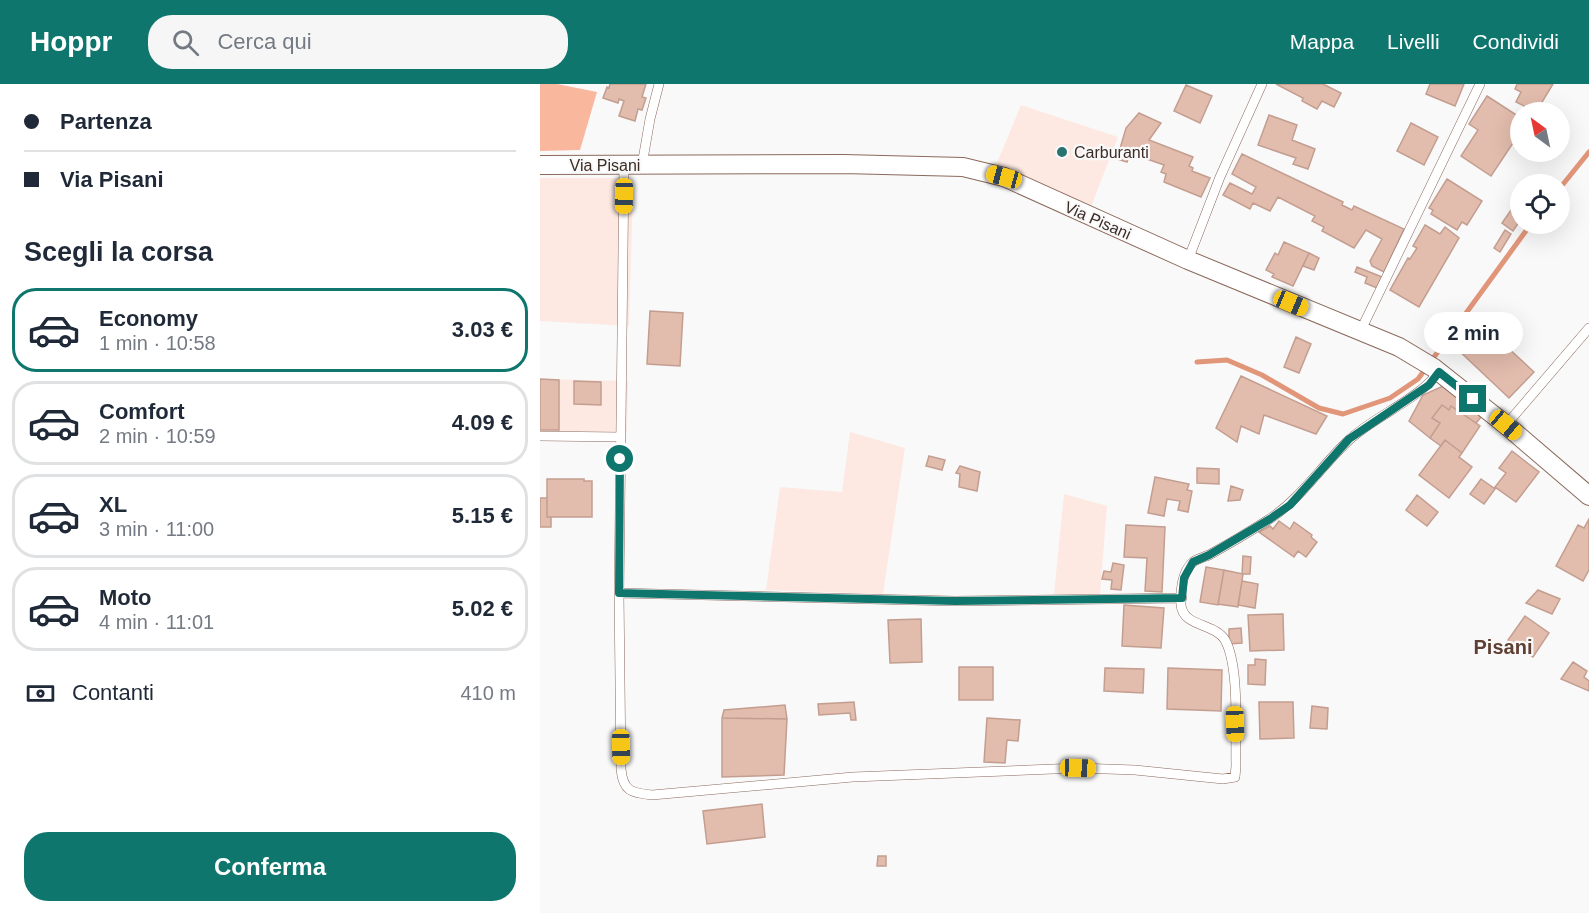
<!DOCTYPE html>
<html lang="it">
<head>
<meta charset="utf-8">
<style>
	body { margin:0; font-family:Arial,sans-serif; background:#f6f6f7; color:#1f2937; height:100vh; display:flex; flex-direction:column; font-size:22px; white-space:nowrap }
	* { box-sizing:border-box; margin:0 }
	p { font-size:20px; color:#747a83 }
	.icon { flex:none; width:33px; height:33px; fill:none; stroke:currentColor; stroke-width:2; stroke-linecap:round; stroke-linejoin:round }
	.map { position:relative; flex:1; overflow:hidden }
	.side { display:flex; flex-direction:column; background:#fff; width:540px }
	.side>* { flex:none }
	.banner { display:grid; align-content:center; height:132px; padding:0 24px; background:#fff }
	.needle { width:39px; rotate:327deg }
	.buttons { position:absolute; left:970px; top:18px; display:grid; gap:12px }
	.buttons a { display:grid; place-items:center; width:60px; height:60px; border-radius:50%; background:#fff; box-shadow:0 6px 24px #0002; font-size:30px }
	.end { position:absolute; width:27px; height:27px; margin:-14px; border:8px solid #0f766e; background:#fff; box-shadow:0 0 0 3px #fff }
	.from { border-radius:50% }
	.bubble { position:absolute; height:42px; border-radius:21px; background:#fff; box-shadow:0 6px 24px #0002; font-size:20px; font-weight:700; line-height:42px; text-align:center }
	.car { position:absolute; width:18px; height:36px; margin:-18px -9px; border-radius:8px; box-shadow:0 0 4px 2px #0007; background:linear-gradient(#f5c518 24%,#345 0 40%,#f5c518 0 76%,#345 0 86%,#f5c518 0) }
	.banner b { display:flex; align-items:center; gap:21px; height:57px; font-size:22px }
	.banner b+b { border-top:2px solid #e0e1e3 }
	.banner i { width:15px; height:15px; background:#1f2937 }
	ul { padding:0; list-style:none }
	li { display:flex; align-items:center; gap:18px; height:84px; margin:0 12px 9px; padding:0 12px; border:3px solid #e0e1e3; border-radius:24px }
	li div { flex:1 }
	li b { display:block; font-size:22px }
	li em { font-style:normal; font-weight:700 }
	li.active { border-color:#0f766e }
	li>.icon { width:54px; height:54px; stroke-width:1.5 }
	h2 { padding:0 24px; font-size:27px; line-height:72px }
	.pay { display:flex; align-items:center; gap:15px; height:66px; padding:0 24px; font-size:22px }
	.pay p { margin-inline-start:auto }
	.primary-button { display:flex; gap:12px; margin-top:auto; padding:12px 24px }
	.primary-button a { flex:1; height:69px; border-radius:24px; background:#0f766e; color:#fff; font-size:24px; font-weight:700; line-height:69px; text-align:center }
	header { display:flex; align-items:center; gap:36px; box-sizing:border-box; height:84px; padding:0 30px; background:#0f766e; color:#fff }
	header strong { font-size:28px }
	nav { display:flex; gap:33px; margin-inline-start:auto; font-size:21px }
	.search { width:420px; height:54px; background:#f6f6f7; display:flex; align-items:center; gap:15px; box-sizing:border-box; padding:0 21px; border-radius:24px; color:#747a83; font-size:22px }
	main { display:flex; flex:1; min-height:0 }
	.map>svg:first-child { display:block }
</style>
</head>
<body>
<header>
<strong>Hoppr</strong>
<div class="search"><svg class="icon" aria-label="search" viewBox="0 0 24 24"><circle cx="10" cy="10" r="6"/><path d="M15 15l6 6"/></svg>Cerca qui</div>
<nav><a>Mappa</a><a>Livelli</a><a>Condividi</a></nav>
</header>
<main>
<section class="side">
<div class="banner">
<b><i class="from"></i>Partenza</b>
<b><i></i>Via Pisani</b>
</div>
<h2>Scegli la corsa</h2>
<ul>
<li class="active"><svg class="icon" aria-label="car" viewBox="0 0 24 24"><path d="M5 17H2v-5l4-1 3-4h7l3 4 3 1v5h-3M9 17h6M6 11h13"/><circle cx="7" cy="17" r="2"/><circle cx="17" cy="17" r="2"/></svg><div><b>Economy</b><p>1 min · 10:58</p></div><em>3.03 €</em></li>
<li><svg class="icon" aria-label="car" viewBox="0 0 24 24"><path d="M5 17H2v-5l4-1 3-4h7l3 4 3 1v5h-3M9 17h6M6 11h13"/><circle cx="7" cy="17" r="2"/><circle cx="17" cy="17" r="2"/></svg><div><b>Comfort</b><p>2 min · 10:59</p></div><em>4.09 €</em></li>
<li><svg class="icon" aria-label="car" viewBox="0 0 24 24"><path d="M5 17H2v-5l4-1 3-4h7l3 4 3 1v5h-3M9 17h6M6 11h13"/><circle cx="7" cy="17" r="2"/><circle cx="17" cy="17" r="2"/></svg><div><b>XL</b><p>3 min · 11:00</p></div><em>5.15 €</em></li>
<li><svg class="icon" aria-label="car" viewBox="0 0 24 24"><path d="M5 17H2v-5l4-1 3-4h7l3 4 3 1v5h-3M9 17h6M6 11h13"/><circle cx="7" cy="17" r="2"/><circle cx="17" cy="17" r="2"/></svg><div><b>Moto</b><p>4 min · 11:01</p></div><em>5.02 €</em></li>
</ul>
<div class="pay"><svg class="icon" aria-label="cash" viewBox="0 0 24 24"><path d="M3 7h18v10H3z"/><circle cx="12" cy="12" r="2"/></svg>Contanti<p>410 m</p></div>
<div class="primary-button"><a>Conferma</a></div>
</section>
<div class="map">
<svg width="1049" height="829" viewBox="0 0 1049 829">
	<rect width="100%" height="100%" fill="#f9f9f9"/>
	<!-- built -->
	<path fill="#fde9e2" d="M481,21L578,53L549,128L454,86Z
		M0,94H79L93,105L89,242L0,237Z
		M0,295L88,297L87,348L0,347Z
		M310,348L365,364L343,510L226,506L240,403L302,408Z
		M524,410L567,422L560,510H514Z"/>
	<!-- green -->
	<path fill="#f9b79e" d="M0,0H17L57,8L40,66L0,67Z"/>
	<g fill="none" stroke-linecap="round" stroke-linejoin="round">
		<!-- stream -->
		<path stroke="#e1967a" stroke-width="5" d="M1020,104L1049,68
			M657,278L687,276L722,291L779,324L803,330L850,314L878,295L991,140"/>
	</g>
	<!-- building -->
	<path fill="#e2bcad" stroke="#c39e90" stroke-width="1.5" d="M70,0H106L102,13L106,14L102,26L98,25L95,37L79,32L84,17L79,15L78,19L63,14L67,3L69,4Z
		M736,0H783L801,9L794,23L782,17L777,25L762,17L763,14Z
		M890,0H924L915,22L886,10Z
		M977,0H1013L996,28L976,18L981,8L975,5Z
		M646,1L672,12L660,39L634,27Z
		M947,12L981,34V47L951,92L921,72L938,46L929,40Z
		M599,29L621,39L609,56L653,73L649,82L653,84L652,87L670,94L661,113L624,98L626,90L621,88L624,81L590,69L587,78L577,75L586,44Z
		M729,31L757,41L752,56L775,65L768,85L753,80L756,74L718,61Z
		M871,39L898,53L884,81L857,67Z
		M702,70L803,118L802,121L812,126L814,122L864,145L844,188L832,182L830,177L842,155L826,146L814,164L782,147L784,143L772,137L775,132L738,113L730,127L713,119L710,125L683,111L690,99L712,110L716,103L692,90Z
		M907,95L942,117L927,141L922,138L917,146L891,130L893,126L889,124Z
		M978,116L981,118V135L973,147L962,139Z
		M885,141L900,150L905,143L919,154L879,223L850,206L868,174L870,175L877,164L873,162Z
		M965,146L971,150L960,168L954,164Z
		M744,158L769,169L753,202L732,193L734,190L726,186L735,169L738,171Z
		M769,169L779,174L774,186L763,182Z
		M817,183L842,193L837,204L825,199L827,193L815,188Z
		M110,227L143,229L140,282L107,280Z
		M939,237L994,288L969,314L915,263Z
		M756,253L771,260L759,289L744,283Z
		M701,292L787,332L776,350L724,331L719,350L701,342L697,358L676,344Z
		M0,295L19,296V346H0Z
		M34,297L61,298V321L34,320Z
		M903,302L941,333L936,339L911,322L909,326L902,321L892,334L900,339L890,354L869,337L883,311Z
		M902,321L909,326L911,322L940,342L922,369L905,356L901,362L890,354L900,339L892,334Z
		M905,356L922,369L919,373L932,383L909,414L879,391Z
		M972,367L999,388L976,418L955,403L966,389L959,384Z
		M389,372L405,376L402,386L386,382Z
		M420,382L440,388L437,407L419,403L420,390L416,389Z
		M657,384L679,385V400L657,399Z
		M615,393L649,400L647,406L652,407L648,428L638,426L640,417L627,415L624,432L608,429Z
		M7,395H44V397H52V433H7Z
		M941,395L955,405L944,420L930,410Z
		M691,402L703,406L700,416L688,417Z
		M877,411L898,428L887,442L866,426Z
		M0,414H7V433H11V443H0Z
		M1049,435V486L1043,497L1016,482L1038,441L1044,444Z
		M739,437L750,445L754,438L772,451L771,453L777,458L766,473L758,467L754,473L719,448L730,442L733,445Z
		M586,441L625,443L622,508L605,507L607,474L584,473Z
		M703,472L711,473L710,490H702Z
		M573,479L584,481L581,506L571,505L572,496L562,495L564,487L571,488Z
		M666,483L684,486L678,521L660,518Z
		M684,486L703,490L698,523L678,520Z
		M702,497L718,500L715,524L698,521Z
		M998,506L1020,515L1012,530L986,519Z
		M584,521L624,524L621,564L582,562Z
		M743,530L744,566L710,567L708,531Z
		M985,532L1009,549L993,573L968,556Z
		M381,535L382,578L350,579L348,536Z
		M701,544L702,559L689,560V545Z
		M715,575L726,576L725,601L708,600V581H715Z
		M1033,578L1047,587L1044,593L1049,597V607L1021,595Z
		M419,583H453V616H419Z
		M565,584L604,585L603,609L564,607Z
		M628,584L682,586L681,627L627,625Z
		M314,618L316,636H311L310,629L279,631L278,620Z
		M719,618H753L754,654L720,655Z
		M245,621L247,635L182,634L184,626Z
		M772,622L788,624L787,645L770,644Z
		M182,634L247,635L244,691L182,693Z
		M447,634L480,636L478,657L467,656L465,679L444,678Z
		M222,720L225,753L167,760L163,727Z
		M338,772H346V782H337Z"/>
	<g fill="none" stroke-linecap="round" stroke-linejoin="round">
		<defs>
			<path id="lane" d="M84,81L79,509L81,685C83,707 91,709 112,711L313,693L538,684L595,686L683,695L695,693L696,682C695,649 700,583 685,556C675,539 643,543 641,521C640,508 642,487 653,478C657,475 664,473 669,471C689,460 709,448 728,436C761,415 781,382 809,356C836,331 875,318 899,288
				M102,81L110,35L119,0
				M648,176L680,93L722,0
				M820,248L940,0
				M966,341L1049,244
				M0,352L81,353
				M79,509L415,517L642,514"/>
			<path id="street" d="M0,81L303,80L423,83L464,93L648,176L859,263L894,284L966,341L1049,412"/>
		</defs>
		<!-- lane casing -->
		<use href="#lane" stroke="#8b695c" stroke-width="10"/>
		<!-- street casing -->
		<use href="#street" stroke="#8b695c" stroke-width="20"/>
		<!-- lane -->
		<use href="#lane" stroke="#fff" stroke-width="9"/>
		<!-- street -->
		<use href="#street" stroke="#fff" stroke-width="18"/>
	</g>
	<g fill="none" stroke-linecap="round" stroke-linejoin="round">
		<!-- route -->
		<path stroke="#0f766e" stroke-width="8" d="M80,375L79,509L415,517L642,514L644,494L653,478L669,471L730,435L750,421L809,355L889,301L899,288L933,315"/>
	</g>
	<!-- markers -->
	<circle fill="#287270" stroke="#f9f9f9" stroke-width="2" cx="522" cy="68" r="6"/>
	<g text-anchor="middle" stroke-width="4.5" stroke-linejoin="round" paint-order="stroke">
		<!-- poi labels -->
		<g font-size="16" fill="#3b2c26" stroke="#f9f9f9" text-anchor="start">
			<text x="534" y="74">Carburanti</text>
		</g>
		<!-- street labels -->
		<g font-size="16" fill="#3b2c26" stroke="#f9f9f9">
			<text x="65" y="87">Via Pisani</text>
			<text transform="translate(558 136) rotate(24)" y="6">Via Pisani</text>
		</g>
		<!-- quarter labels -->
		<g font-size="20" font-weight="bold" fill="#5f3f33" stroke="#f9f9f9">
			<text x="963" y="570">Pisani</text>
		</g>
	</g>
</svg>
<div class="buttons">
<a><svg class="needle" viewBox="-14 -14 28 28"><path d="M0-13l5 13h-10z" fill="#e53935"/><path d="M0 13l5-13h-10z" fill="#747a83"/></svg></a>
<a><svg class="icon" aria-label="locate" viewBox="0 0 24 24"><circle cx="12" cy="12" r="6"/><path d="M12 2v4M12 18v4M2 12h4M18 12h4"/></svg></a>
</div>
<i class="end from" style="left:80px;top:375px"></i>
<i class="end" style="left:933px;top:315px"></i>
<div class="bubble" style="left:884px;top:228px;width:99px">2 min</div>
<i class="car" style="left:464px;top:93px;rotate:285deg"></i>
<i class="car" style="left:84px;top:112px;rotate:181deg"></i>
<i class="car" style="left:751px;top:219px;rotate:113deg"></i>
<i class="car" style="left:966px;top:341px;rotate:130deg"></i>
<i class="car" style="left:695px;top:640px;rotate:178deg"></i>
<i class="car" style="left:81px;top:663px;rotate:179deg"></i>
<i class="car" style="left:538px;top:684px;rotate:92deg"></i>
</div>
</main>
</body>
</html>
